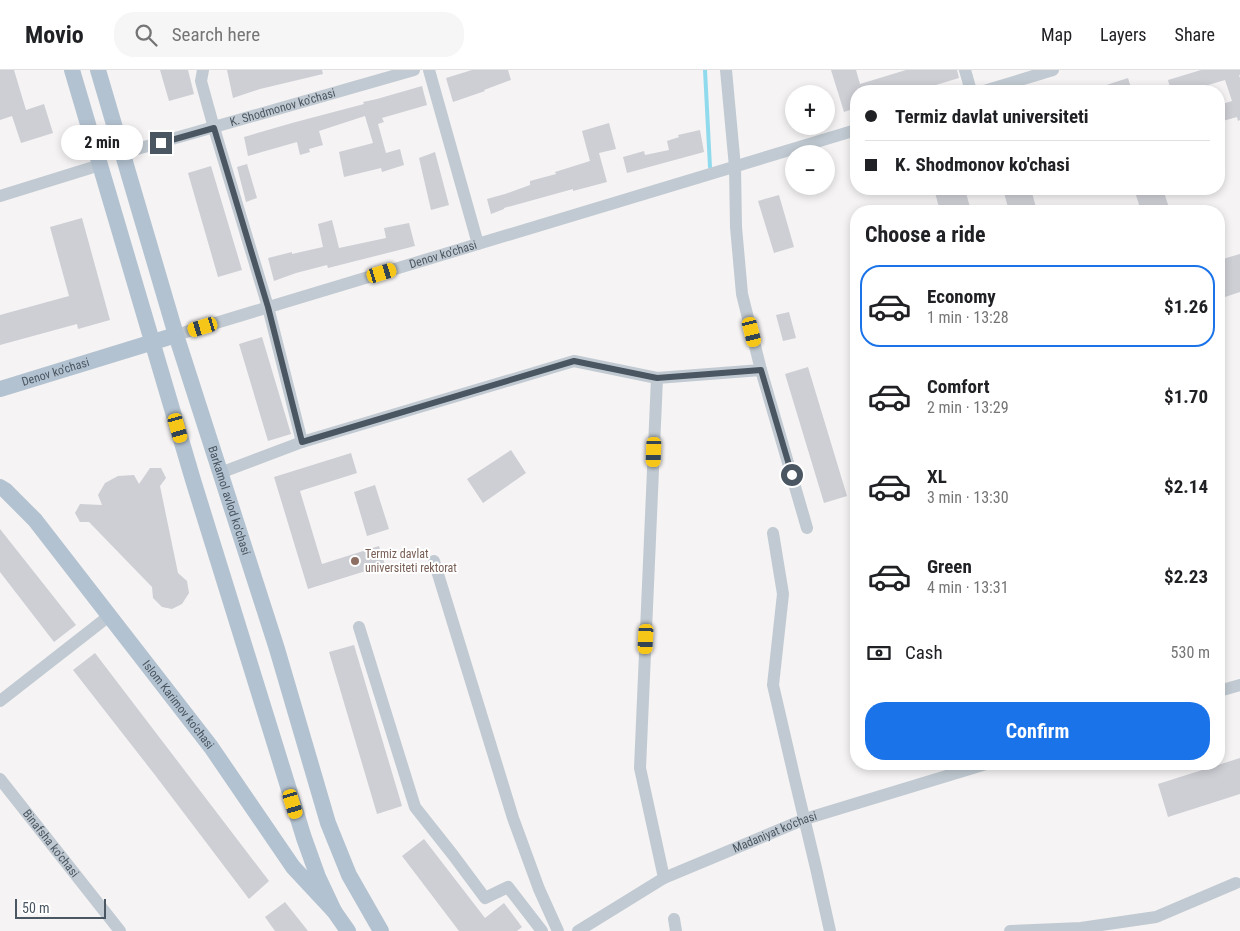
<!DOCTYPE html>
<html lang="en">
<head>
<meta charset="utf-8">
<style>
	body { margin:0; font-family:"Roboto Condensed",sans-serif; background:#f6f6f6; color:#202124; height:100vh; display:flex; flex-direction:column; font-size:19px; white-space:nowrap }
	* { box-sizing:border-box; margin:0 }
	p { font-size:16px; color:#757577 }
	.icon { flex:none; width:28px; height:28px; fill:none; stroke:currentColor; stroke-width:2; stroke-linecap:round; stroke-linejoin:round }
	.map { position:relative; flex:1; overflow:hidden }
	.panel { position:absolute; left:850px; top:135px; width:375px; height:565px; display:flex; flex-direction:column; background:#fff; border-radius:20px; box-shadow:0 2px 8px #0003 }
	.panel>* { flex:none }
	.banner { position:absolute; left:850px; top:15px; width:375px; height:110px; border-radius:20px; box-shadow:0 2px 8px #0003; display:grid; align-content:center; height:110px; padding:0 15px; background:#fff }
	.controls { position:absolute; left:785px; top:15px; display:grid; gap:10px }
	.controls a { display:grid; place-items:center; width:50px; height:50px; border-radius:50%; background:#fff; box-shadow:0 2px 8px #0003; font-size:25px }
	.scale { position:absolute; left:15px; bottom:12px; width:91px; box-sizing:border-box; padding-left:5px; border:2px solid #4a5661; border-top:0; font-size:14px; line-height:18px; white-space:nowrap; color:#4a5661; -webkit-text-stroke:4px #fff; paint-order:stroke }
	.end { position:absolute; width:22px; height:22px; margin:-11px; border:6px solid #4a5661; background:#fff; box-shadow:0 0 0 2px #fff }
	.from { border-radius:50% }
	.bubble { position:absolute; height:35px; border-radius:18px; background:#fff; box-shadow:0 2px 8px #0003; font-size:16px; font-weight:700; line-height:35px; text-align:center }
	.car { position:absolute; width:15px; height:30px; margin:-15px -8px; border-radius:6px; box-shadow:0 0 4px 1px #0007; background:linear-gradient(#f5c518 24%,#345 0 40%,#f5c518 0 76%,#345 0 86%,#f5c518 0) }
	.banner b { display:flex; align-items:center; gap:18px; height:48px; font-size:19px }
	.banner b+b { border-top:1px solid #e0e0e0 }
	.banner i { width:12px; height:12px; background:#202124 }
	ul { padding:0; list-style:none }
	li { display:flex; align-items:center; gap:15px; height:82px; margin:0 10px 8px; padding:0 5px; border:2px solid transparent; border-radius:20px }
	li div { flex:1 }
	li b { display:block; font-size:19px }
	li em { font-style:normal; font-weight:700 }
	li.current { border-color:#1a73e8 }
	li>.icon { width:45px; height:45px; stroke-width:1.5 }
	h2 { padding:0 15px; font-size:22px; line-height:60px }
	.pay { display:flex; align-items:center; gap:12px; height:55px; padding:0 15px; font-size:19px }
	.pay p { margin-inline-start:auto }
	.action { display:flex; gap:10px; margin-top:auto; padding:10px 15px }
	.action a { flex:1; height:58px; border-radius:20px; background:#1a73e8; color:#fff; font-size:20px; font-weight:700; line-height:58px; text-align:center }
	header { display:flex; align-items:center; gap:30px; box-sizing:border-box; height:70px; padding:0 25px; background:#fff; border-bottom:1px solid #e0e0e0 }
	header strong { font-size:24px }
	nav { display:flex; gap:28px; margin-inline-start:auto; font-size:18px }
	.search { width:350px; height:45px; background:#f6f6f6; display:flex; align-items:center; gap:12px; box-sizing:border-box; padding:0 18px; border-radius:20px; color:#757577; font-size:19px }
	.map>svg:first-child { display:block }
</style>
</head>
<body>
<header>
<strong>Movio</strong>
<div class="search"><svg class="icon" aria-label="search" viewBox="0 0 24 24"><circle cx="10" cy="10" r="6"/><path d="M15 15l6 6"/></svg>Search here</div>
<nav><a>Map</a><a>Layers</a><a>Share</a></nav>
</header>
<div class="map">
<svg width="1240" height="861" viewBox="0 0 1240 861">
	<rect width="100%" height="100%" fill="#f5f3f3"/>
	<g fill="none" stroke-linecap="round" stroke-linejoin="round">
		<!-- stream -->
		<path stroke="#90daee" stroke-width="4" d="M705,0L710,97"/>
	</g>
	<!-- building -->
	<path fill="#cdcfd5" d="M0,0H14L26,40L44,34L53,63L21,73L12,46L0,50Z
		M160,0H188L194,24L169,31Z
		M227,0H322L323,4L260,19L233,28Z
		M472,0H508L511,10L484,20L485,21L453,32L446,8Z
		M831,0H856L860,14L906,0H957L959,8L916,21H856V38L844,42Z
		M1201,0H1240V5H1239L1240,8V50L1238,51L1237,47L1219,52V35L1232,31L1225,10L1188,21H1171L1168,10Z
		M1128,8L1132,21H1094V19Z
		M422,16L427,35L382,48L384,52L378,54L386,83L400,79L404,95L382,102L381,98L344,107L339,82L373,73L365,46L319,61L323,75L309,79L310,82L300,85L297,72L248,86L244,67L292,53L364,34L363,32L377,29Z
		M609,53L616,79L599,83L607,112L573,121V119L504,138V139L491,144L487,129L505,124L530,115V111L556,104L555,102L590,91L582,61Z
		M700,60L704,82L627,103L623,87L644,81L645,85L669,80L667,71L679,67L678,65Z
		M435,82L449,135L431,140L419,88Z
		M247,94L257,128L246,132L237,97Z
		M211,96L242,200L218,207L188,103Z
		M934,119H965L971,141H940Z
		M1003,119H1031L1037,141H1009Z
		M1134,119H1163L1170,141H1141Z
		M779,125L794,177L774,183L758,131Z
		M82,148L110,250L78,259L77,254L0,275V245L69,226L50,157Z
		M332,150L339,178L386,168L384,158L409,153L415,176L328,198L327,195L296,203L274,211L268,188L292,182V184L323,177L318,154Z
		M1240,184V222L1219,229V190Z
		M789,242L796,268L783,271L776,245Z
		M262,267L291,364L268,371L239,274Z
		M808,297L847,426L824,433L785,304Z
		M511,380L526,403L483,433L467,409Z
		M351,383L357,403L300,421L322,494L379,476L385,495L308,519L274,407Z
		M150,398H161L166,408L160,416L178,503L187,511L189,523L182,534L172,539L162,537L153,528L152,517L89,452H80L75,443L80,434L102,435L98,425L105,413L118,406L134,405L139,414Z
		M375,415L389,459L367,466L354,422Z
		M0,459L76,555L54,572L0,502Z
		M354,575L402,736L377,744L329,582Z
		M95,583L269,811L249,829L155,705L73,600Z
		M1240,688V724L1168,747L1158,714Z
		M424,769L485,848L504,833L522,857L517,861H459L402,786Z
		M285,832L308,861H275L265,847Z"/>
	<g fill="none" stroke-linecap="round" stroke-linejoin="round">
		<!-- minor -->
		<g stroke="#c1cad2" stroke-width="12">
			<path d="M203,0L201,11L214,58L268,237L302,372"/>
			<path d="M429,0L478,174"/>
			<path d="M726,0L735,97L736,157L742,224L761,300L807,458"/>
			<path d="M965,0L971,21"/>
			<path d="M984,21L1053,0"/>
			<path id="s1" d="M123,83L414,0"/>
			<path d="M0,126L100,95"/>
			<path id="s2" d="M176,265L856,60"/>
			<path d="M657,308L640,698L664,808"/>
			<path d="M220,403L302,372L574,291L657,308L761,300"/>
			<path d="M773,463L783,524L773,615L795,710L816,798L830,861"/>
			<path d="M434,491L513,748L539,819L558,861"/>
			<path d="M359,557L415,737L453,785L485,828L508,817L542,861"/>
			<path d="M1219,621L1240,615"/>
			<path d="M0,631L109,546"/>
			<path id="s3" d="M0,709L120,861"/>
			<path d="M674,849L676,861"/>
			<path id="s4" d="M578,861L664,808L805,749L986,694"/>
			<path d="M1010,861L1081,858L1156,847L1236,813"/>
		</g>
		<!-- major -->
		<g stroke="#b3c2d1" stroke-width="16">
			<path d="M72,0L193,410L304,768L318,807L334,841"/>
			<path id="s5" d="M98,0L176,265L277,579L328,753L349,805L381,861"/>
			<path id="s6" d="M0,319L176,265"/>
			<path id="s7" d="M0,417L5,420L35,450L211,677L293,797L334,841L348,861"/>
		</g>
	</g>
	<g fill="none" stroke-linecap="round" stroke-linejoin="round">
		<!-- route -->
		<path stroke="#4a5661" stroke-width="6" d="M161,73L214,58L268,237L302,372L574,291L657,308L761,300L792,405"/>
	</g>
	<!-- markers -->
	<circle fill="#8d6e63" stroke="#fff" stroke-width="2" cx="355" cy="491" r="5"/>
	<g text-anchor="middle" stroke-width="4" stroke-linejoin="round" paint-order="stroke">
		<!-- street labels -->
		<g font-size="12" fill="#4a5661" stroke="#fff">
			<text dy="4" stroke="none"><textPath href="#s1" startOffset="166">K. Shodmonov ko'chasi</textPath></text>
			<text dy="4" stroke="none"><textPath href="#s2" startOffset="279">Denov ko'chasi</textPath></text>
			<text dy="4" stroke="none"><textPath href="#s6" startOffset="58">Denov ko'chasi</textPath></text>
			<text dy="4" stroke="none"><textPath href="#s5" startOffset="450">Barkamol avlod ko'chasi</textPath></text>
			<text dy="4" stroke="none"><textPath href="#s7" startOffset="282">Islom Karimov ko'chasi</textPath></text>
			<text dy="4" stroke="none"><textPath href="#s4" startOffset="221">Madaniyat ko'chasi</textPath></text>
			<text dy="4" stroke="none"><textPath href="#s3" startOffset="82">Binafsha ko'chasi</textPath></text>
		</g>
		<!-- education labels -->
		<g font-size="12" fill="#785e54" stroke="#fff" text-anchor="start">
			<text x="365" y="488">Termiz davlat<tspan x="365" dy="14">universiteti rektorat</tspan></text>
		</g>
	</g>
</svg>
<div class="controls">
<a>+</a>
<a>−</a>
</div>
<div class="scale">50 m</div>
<i class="end from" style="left:792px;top:405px"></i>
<i class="end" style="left:161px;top:73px"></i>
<div class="bubble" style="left:61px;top:55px;width:82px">2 min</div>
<i class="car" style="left:382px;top:203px;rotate:73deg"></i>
<i class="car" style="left:203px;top:257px;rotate:253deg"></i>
<i class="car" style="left:752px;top:262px;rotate:166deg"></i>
<i class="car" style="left:178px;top:358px;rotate:164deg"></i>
<i class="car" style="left:654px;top:382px;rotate:182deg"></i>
<i class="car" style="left:646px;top:569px;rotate:183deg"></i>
<i class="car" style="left:293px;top:734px;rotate:163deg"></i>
<div class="banner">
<b><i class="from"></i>Termiz davlat universiteti</b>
<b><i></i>K. Shodmonov ko'chasi</b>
</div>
<section class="panel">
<h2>Choose a ride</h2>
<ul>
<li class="current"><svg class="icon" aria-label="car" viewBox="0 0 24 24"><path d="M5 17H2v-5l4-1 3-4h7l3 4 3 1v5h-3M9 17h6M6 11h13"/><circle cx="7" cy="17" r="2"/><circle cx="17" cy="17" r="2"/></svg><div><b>Economy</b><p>1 min · 13:28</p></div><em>$1.26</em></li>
<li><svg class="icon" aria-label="car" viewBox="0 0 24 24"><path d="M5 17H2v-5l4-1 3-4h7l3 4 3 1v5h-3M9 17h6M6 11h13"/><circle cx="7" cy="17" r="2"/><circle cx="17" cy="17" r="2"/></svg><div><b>Comfort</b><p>2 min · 13:29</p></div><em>$1.70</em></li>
<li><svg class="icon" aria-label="car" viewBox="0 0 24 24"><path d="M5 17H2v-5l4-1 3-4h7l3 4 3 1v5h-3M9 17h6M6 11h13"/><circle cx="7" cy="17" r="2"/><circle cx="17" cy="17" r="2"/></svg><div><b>XL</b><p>3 min · 13:30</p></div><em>$2.14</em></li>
<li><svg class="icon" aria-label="car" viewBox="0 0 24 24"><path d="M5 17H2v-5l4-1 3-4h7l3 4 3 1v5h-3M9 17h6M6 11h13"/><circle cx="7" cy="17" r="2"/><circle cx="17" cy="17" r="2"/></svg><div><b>Green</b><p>4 min · 13:31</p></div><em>$2.23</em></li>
</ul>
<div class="pay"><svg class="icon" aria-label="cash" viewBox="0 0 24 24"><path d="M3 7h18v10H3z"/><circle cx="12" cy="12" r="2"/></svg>Cash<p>530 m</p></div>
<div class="action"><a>Confirm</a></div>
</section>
</div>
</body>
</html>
